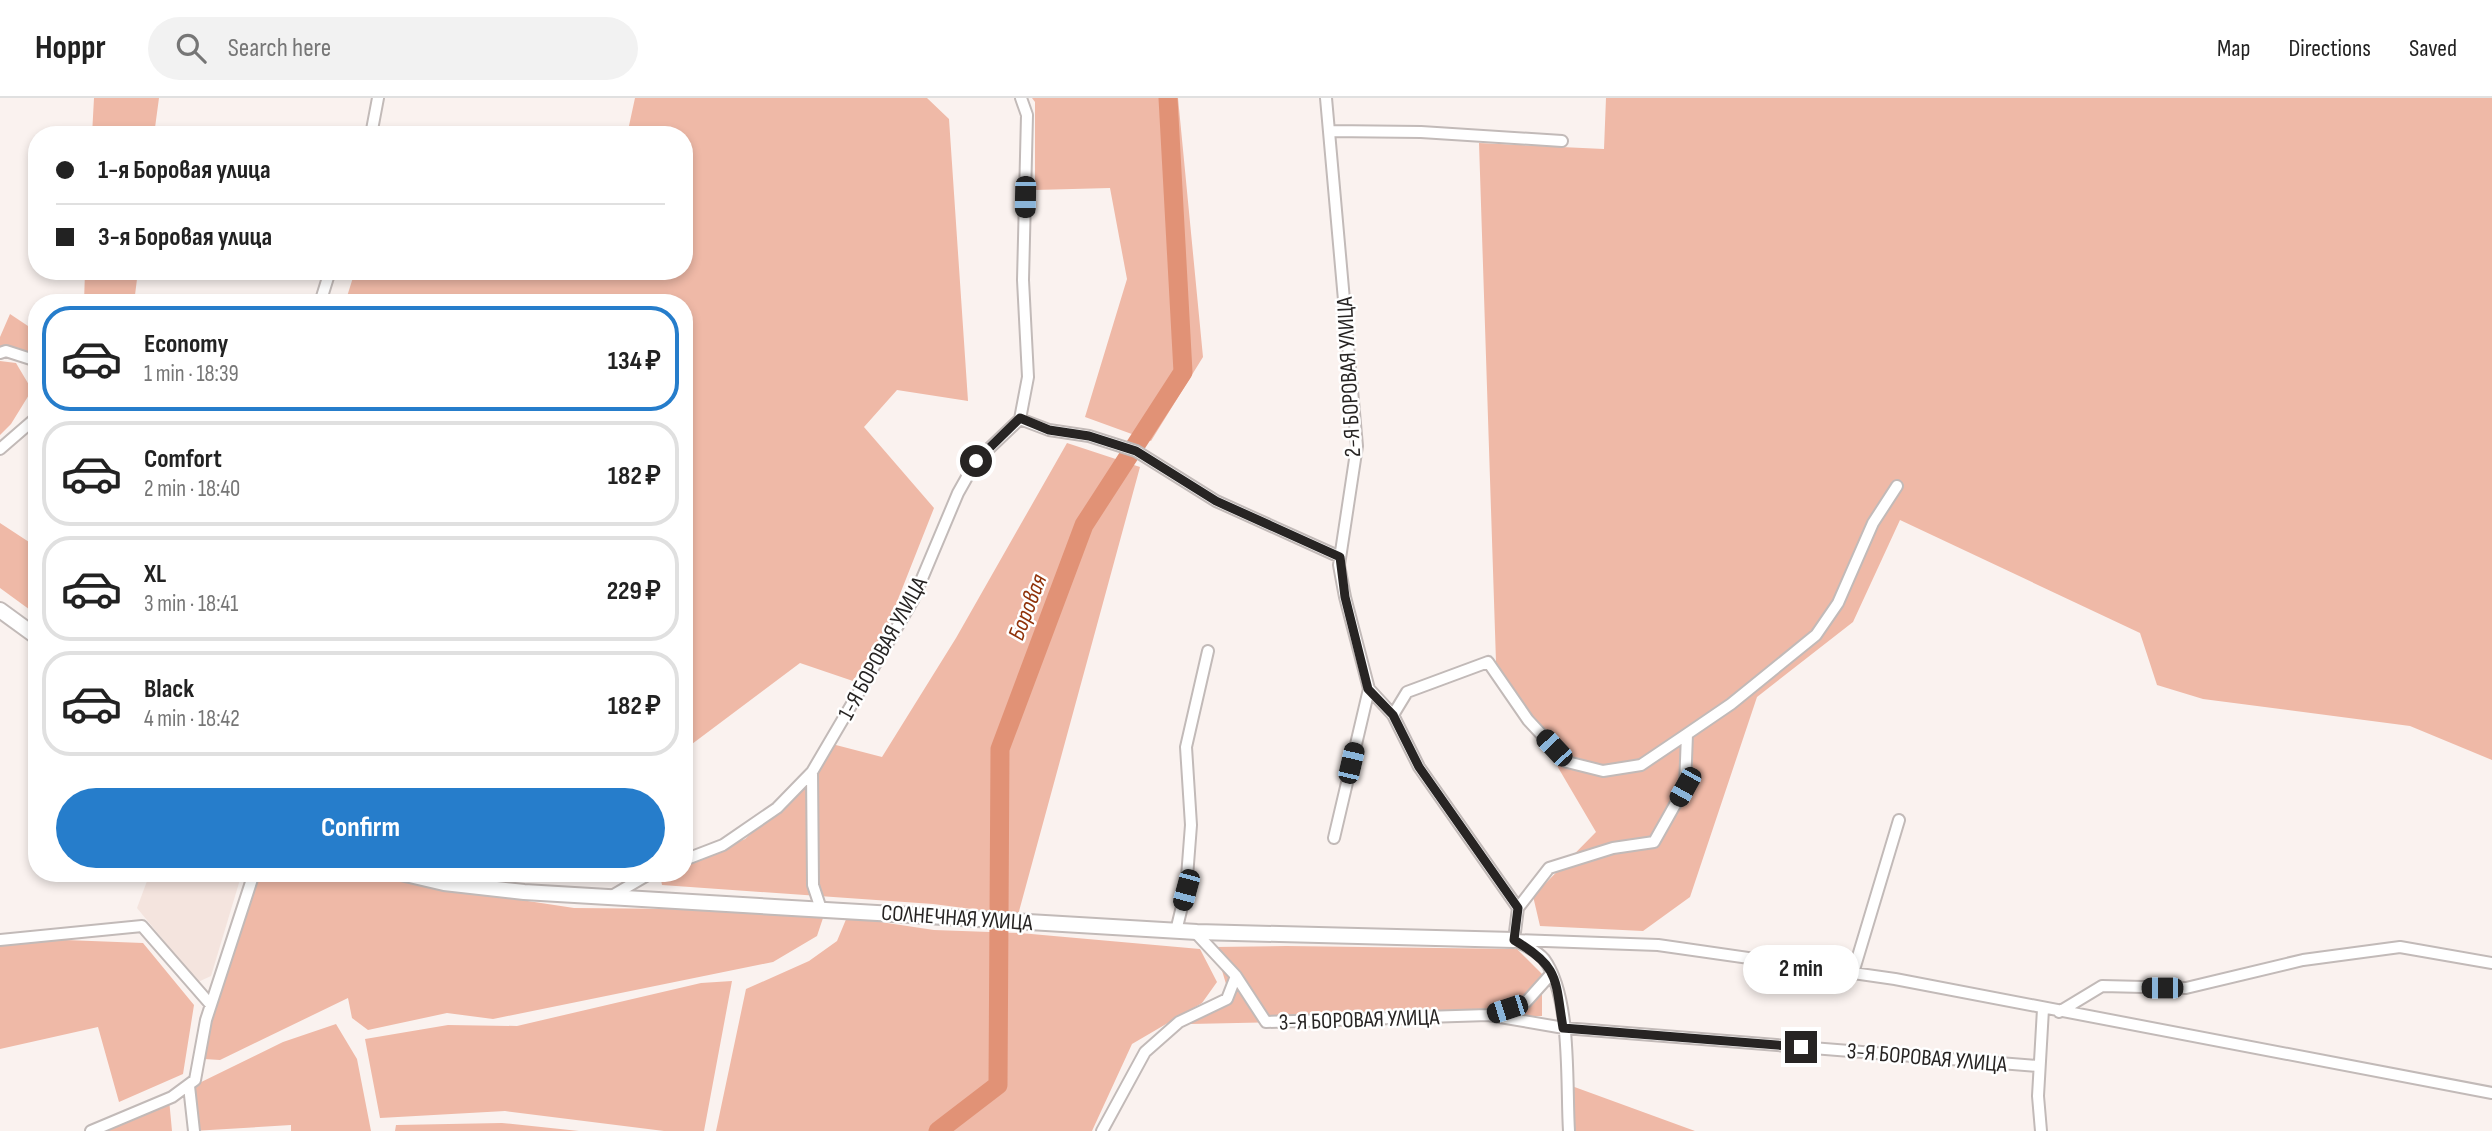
<!DOCTYPE html>
<html lang="en">
<head>
<meta charset="utf-8">
<style>
	body { margin:0; font-family:"Sofia Sans Condensed",sans-serif; background:#f2f2f2; color:#222; height:100vh; display:flex; flex-direction:column; font-size:26px; white-space:nowrap }
	* { box-sizing:border-box; margin:0 }
	p { font-size:23px; color:#767676 }
	.icon { flex:none; width:38px; height:38px; fill:none; stroke:currentColor; stroke-width:2; stroke-linecap:round; stroke-linejoin:round }
	.map { position:relative; flex:1; overflow:hidden }
	.side { position:absolute; left:28px; top:196px; width:665px; height:588px; display:flex; flex-direction:column; background:#fff; border-radius:28px; box-shadow:0 4px 10px #0003 }
	.side>* { flex:none }
	.hud { position:absolute; left:28px; top:28px; width:665px; height:154px; border-radius:28px; box-shadow:0 4px 10px #0003; display:grid; align-content:center; height:154px; padding:0 28px; background:#fff }
	.end { position:absolute; width:32px; height:32px; margin:-16px; border:9px solid #272423; background:#fff; box-shadow:0 0 0 4px #fff }
	.from { border-radius:50% }
	.bubble { position:absolute; height:49px; border-radius:24px; background:#fff; box-shadow:0 4px 10px #0003; font-size:23px; font-weight:700; line-height:49px; text-align:center }
	.car { position:absolute; width:21px; height:42px; margin:-21px -10px; border-radius:9px; box-shadow:0 0 5px 2px #0007; background:linear-gradient(#222 24%,#8ab4d8 0 40%,#222 0 76%,#8ab4d8 0 86%,#222 0) }
	.hud b { display:flex; align-items:center; gap:24px; height:66px; font-size:26px }
	.hud b+b { border-top:2px solid #e0e0e0 }
	.hud i { width:18px; height:18px; background:#222 }
	ul { padding:12px 0 0; list-style:none }
	li { display:flex; align-items:center; gap:21px; height:105px; margin:0 14px 10px; padding:0 14px; border:4px solid #e0e0e0; border-radius:28px }
	li div { flex:1 }
	li b { display:block; font-size:26px }
	li em { font-style:normal; font-weight:700 }
	li.on { border-color:#267dcb }
	li>.icon { width:63px; height:63px; stroke-width:1.5 }
	.button { display:flex; gap:14px; margin-top:auto; padding:14px 28px }
	.button a { flex:1; height:80px; border-radius:42px; background:#267dcb; color:#fff; font-size:28px; font-weight:700; line-height:80px; text-align:center }
	header { display:flex; align-items:center; gap:42px; box-sizing:border-box; height:98px; padding:0 35px; background:#fff; border-bottom:2px solid #e0e0e0 }
	header strong { font-size:33px }
	nav { display:flex; gap:38px; margin-inline-start:auto; font-size:24px }
	.search { width:490px; height:63px; background:#f2f2f2; display:flex; align-items:center; gap:18px; box-sizing:border-box; padding:0 24px; border-radius:38px; color:#767676; font-size:26px }
	.map>svg:first-child { display:block }
</style>
</head>
<body>
<header>
<strong>Hoppr</strong>
<div class="search"><svg class="icon" aria-label="search" viewBox="0 0 24 24"><circle cx="10" cy="10" r="6"/><path d="M15 15l6 6"/></svg>Search here</div>
<nav><a>Map</a><a>Directions</a><a>Saved</a></nav>
</header>
<div class="map">
<svg width="2492" height="1033" viewBox="0 0 2492 1033">
	<rect width="100%" height="100%" fill="#faf2ef"/>
	<!-- built -->
	<path fill="#f4e4de" d="M150,775H242L211,878L198,884L137,810Z"/>
	<!-- green -->
	<path fill="#efb9a7" d="M94,0H159L154,37H92Z
		M635,0H927L949,21L968,303L897,292L864,329L934,410L887,529L853,583L800,565L684,652V205H345L355,173H684V37H627Z
		M1032,0H1178L1203,259L1151,343L1085,319L1127,181L1110,90L1035,92V4Z
		M1606,0H2492V662L2410,628L2203,601L2157,587L2140,535L1900,422L1853,524L1757,599L1690,799L1643,833L1540,828L1533,798L1596,734L1496,564L1479,45L1604,51Z
		M85,173H138L134,205H84Z
		M10,216L37,234V270L23,256L0,249V239Z
		M0,263L16,265L32,292L11,326L0,337Z
		M1067,345L1140,369L1018,817L933,806L662,787L660,777L684,775V766L745,741L803,690L832,646L882,659L956,540Z
		M0,425L29,444L37,438V517L0,490Z
		M258,775H376L435,789L574,810L683,811L823,820L817,838L773,864L493,921L447,915L368,932L352,920L348,900L220,962L204,961L214,908Z
		M847,819L934,832L1020,835L1200,851L1217,884L1202,905L1132,946L1092,1033H716L746,891L809,863L837,843Z
		M40,841L143,845L194,907L183,976L119,1004L98,929L0,951V847Z
		M1286,848L1517,851L1542,876V918L1190,926L1229,896L1215,849Z
		M732,883L704,1033H664L505,1013L380,1020L365,941L448,927L517,928L701,885Z
		M336,926L357,961L371,1033H291V1027L193,1033L189,990L283,944Z
		M1569,987L1695,1033H1572Z
		M169,1001L172,1033H101Z
		M502,1025L579,1033H395L396,1027Z"/>
	<g fill="none" stroke-linecap="round" stroke-linejoin="round">
		<!-- river -->
		<path stroke="#e19276" stroke-width="19" d="M938,1033L998,987L1000,651L1084,427L1183,274L1168,0"/>
		<defs>
			<path id="minor" d="M1326,0L1357,348L1339,467L1345,499L1369,591L1393,617L1419,669L1518,810L1514,842
				M1329,33L1421,34L1562,43
				M371,37L378,0
				M320,205L330,173
				M0,255L6,253L37,263
				M1020,321L1049,332L1089,338L1136,353L1216,403L1340,459
				M0,351L37,319
				M1393,617L1407,594L1488,564L1528,622L1567,664L1603,673L1641,667L1687,636
				M812,674L813,787L821,811
				M1334,740L1369,591
				M684,762L723,747L777,710L812,674L913,502L958,395L976,363L1020,321L1028,279L1023,182L1027,17L1021,0
				M610,799L651,775
				M1518,810L1549,770L1613,750L1654,744L1685,689L1687,636L1731,606L1816,537L1838,505L1873,425L1897,388
				M1176,833L1186,792L1191,727L1186,649L1208,553
				M1195,834L1236,878L1266,924L1488,917L1526,904L1552,875
				M0,842L142,828L211,907
				M1514,842L1658,847L1895,881L2492,995
				M1517,843C1525,848 1538,853 1544,861C1572,899 1566,986 1569,1033
				M1853,875L1899,722
				M2059,914L2102,888L2186,890L2303,862L2400,849L2492,865
				M1488,917L1564,930L2038,968
				M189,988L194,1033
				M91,1033L172,999L195,982L206,922L254,775
				M1102,1033L1145,954L1179,924L1227,901L1236,878
				M2041,1033L2038,998L2043,911"/>
			<path id="tertiary" d="M0,512L37,539
				M401,775L444,785L524,794L1197,834L1514,842"/>
		</defs>
		<!-- minor casing -->
		<use href="#minor" stroke="#c2bab8" stroke-width="14"/>
		<!-- tertiary casing -->
		<use href="#tertiary" stroke="#c2bab8" stroke-width="18"/>
		<!-- minor -->
		<use href="#minor" stroke="#fff" stroke-width="10"/>
		<!-- tertiary -->
		<use href="#tertiary" stroke="#fff" stroke-width="14"/>
	</g>
	<g fill="none" stroke-linecap="round" stroke-linejoin="round">
		<!-- route -->
		<path stroke="#272423" stroke-width="9" d="M976,363L1020,320L1049,332L1089,338L1136,353L1216,403L1340,459L1345,499L1368,591L1393,617L1419,669L1518,810L1514,842C1560,869 1555,881 1563,930L1801,949"/>
	</g>
	<g text-anchor="middle" stroke-width="5" stroke-linejoin="round" paint-order="stroke">
		<!-- street labels -->
		<g font-size="23" fill="#272423" stroke="#fff">
			<text transform="translate(1348 279) rotate(-93)" y="8">2-Я БОРОВАЯ УЛИЦА</text>
			<text transform="translate(882 550) rotate(-61)" y="8">1-Я БОРОВАЯ УЛИЦА</text>
			<text transform="translate(957 819) rotate(4)" y="8">СОЛНЕЧНАЯ УЛИЦА</text>
			<text transform="translate(1359 921) rotate(-2)" y="8">3-Я БОРОВАЯ УЛИЦА</text>
			<text transform="translate(1927 959) rotate(5)" y="8">3-Я БОРОВАЯ УЛИЦА</text>
		</g>
		<!-- water labels -->
		<g font-size="24" font-style="italic" fill="#90330a" stroke="#fff">
			<text transform="translate(1027 509) rotate(-69)" y="8">Боровая</text>
		</g>
	</g>
</svg>
<i class="end from" style="left:976px;top:363px"></i>
<i class="end" style="left:1801px;top:949px"></i>
<div class="bubble" style="left:1743px;top:847px;width:116px">2 min</div>
<i class="car" style="left:1025px;top:99px;rotate:181deg"></i>
<i class="car" style="left:1554px;top:650px;rotate:317deg"></i>
<i class="car" style="left:1351px;top:665px;rotate:13deg"></i>
<i class="car" style="left:1685px;top:689px;rotate:209deg"></i>
<i class="car" style="left:1186px;top:792px;rotate:195deg"></i>
<i class="car" style="left:2162px;top:890px;rotate:270deg"></i>
<i class="car" style="left:1507px;top:911px;rotate:252deg"></i>
<div class="hud">
<b><i class="from"></i>1-я Боровая улица</b>
<b><i></i>3-я Боровая улица</b>
</div>
<section class="side">
<ul>
<li class="on"><svg class="icon" aria-label="car" viewBox="0 0 24 24"><path d="M5 17H2v-5l4-1 3-4h7l3 4 3 1v5h-3M9 17h6M6 11h13"/><circle cx="7" cy="17" r="2"/><circle cx="17" cy="17" r="2"/></svg><div><b>Economy</b><p>1 min · 18:39</p></div><em>134 ₽</em></li>
<li><svg class="icon" aria-label="car" viewBox="0 0 24 24"><path d="M5 17H2v-5l4-1 3-4h7l3 4 3 1v5h-3M9 17h6M6 11h13"/><circle cx="7" cy="17" r="2"/><circle cx="17" cy="17" r="2"/></svg><div><b>Comfort</b><p>2 min · 18:40</p></div><em>182 ₽</em></li>
<li><svg class="icon" aria-label="car" viewBox="0 0 24 24"><path d="M5 17H2v-5l4-1 3-4h7l3 4 3 1v5h-3M9 17h6M6 11h13"/><circle cx="7" cy="17" r="2"/><circle cx="17" cy="17" r="2"/></svg><div><b>XL</b><p>3 min · 18:41</p></div><em>229 ₽</em></li>
<li><svg class="icon" aria-label="car" viewBox="0 0 24 24"><path d="M5 17H2v-5l4-1 3-4h7l3 4 3 1v5h-3M9 17h6M6 11h13"/><circle cx="7" cy="17" r="2"/><circle cx="17" cy="17" r="2"/></svg><div><b>Black</b><p>4 min · 18:42</p></div><em>182 ₽</em></li>
</ul>
<div class="button"><a>Confirm</a></div>
</section>
</div>
</body>
</html>
